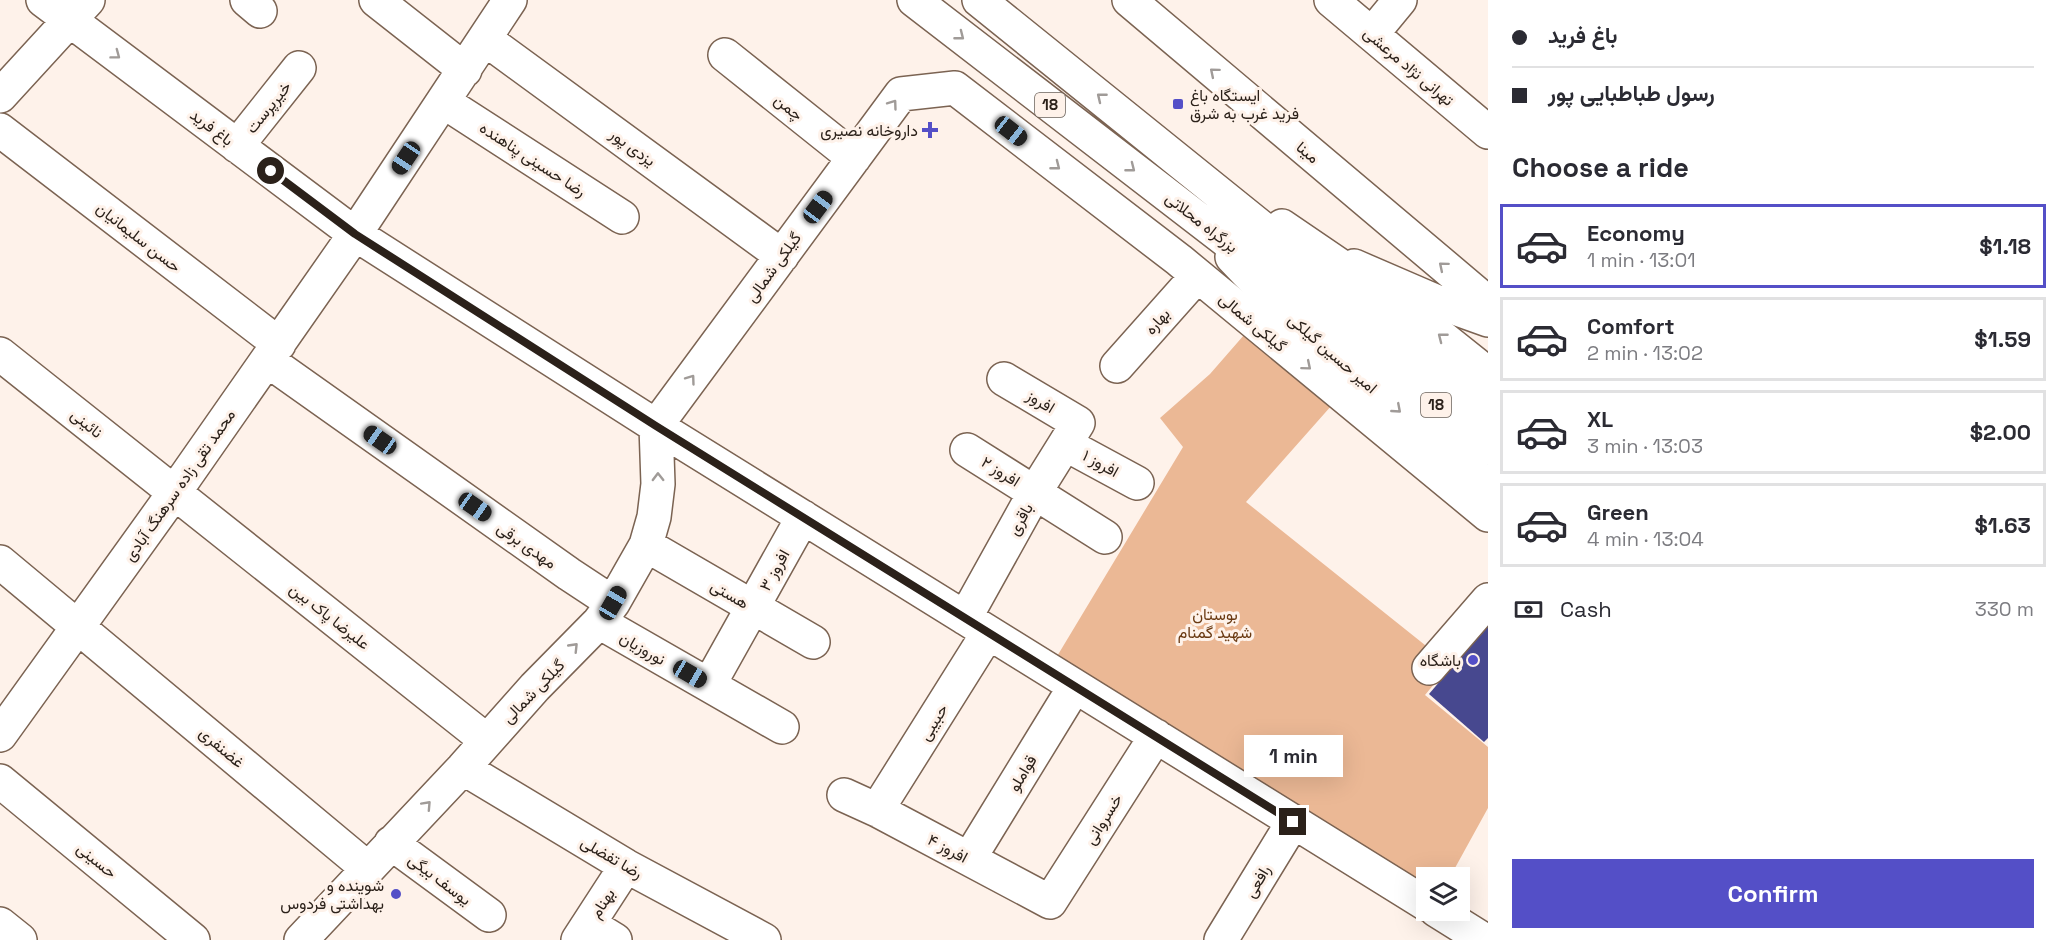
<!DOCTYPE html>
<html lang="en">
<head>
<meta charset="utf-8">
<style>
	body { margin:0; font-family:"Space Grotesk",Vazirmatn,sans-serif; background:#f2f2f3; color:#2b2b33; height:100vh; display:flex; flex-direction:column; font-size:22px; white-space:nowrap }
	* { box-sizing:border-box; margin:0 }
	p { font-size:20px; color:#7c7c81 }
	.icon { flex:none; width:33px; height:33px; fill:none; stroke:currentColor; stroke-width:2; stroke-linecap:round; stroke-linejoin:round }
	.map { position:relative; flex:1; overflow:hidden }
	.side { display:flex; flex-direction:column; background:#fff; width:570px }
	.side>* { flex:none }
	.banner { display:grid; align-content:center; height:132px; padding:0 24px; background:#fff }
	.controls { position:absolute; left:1416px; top:867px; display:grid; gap:12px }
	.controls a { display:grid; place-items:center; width:54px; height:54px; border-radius:0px; background:#fff; box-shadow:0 6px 24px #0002; font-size:30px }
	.end { position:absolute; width:27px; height:27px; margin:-14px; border:8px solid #2b211a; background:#fff; box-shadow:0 0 0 3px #fff }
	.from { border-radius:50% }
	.bubble { position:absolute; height:42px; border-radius:0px; background:#fff; box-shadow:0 6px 24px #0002; font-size:20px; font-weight:700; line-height:42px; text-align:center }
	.car { position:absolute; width:18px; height:36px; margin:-18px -9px; border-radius:8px; box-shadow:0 0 4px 2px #0007; background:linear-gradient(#222 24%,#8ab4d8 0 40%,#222 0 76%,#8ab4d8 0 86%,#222 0) }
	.banner b { display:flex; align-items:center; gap:21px; height:57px; font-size:22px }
	.banner b+b { border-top:2px solid #e1e1e2 }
	.banner i { width:15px; height:15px; background:#2b2b33 }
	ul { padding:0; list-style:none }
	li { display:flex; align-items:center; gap:18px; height:84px; margin:0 12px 9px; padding:0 12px; border:3px solid #e1e1e2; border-radius:0px }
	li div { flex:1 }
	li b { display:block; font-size:22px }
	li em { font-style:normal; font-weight:700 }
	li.active { border-color:#544fc7 }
	li>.icon { width:54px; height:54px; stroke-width:1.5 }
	h2 { padding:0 24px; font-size:27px; line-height:72px }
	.pay { display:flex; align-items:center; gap:15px; height:66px; padding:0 24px; font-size:22px }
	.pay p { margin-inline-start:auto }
	.button { display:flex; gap:12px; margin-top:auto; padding:12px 24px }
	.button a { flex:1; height:69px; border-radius:0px; background:#544fc7; color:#fff; font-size:24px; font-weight:700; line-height:69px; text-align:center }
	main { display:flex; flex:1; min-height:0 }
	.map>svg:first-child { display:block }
</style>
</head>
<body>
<main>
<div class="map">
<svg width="1488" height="940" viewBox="0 0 1488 940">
	<rect width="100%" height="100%" fill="#fef2ea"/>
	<!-- green -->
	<path fill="#ebb895" d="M1244,335L1332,405L1246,502L1450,665L1425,695L1488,747V808L1450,877L1426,878V886L1056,658L1183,447L1160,418L1210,374Z"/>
	<!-- building -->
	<path fill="#47488f" d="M1488,625V738L1484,742L1429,694Z"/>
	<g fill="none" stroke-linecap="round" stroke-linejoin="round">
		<defs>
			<path id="minor" d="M43,0L355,234L656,426L1426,904
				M247,0L260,11
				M376,0L465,70
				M1129,0L1488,303
				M1331,0L1488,132
				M1372,34L1400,0
				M485,39L782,256
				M725,55L854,158
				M0,96L88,0
				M444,102L622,217
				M0,130L279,344
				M237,146L299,68
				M1354,266L1435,301L1488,320
				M0,354L486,740
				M267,360L569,574L613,603
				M1117,366L1197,276
				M1065,444L1137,483
				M967,450L1105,537
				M646,545L813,642
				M0,562L367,868
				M965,618L1035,492L1078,423L1004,379
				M599,622L782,727
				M1429,668L1488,600
				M709,685L803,517
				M0,735L174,493L355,234L510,0
				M463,768L626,866L764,940
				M0,781L193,940
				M844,795L877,810L1050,902L1156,736
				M877,810L988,633
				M391,843L489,915
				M969,859L1075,686
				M1436,910L1484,940
				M0,924L20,940
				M589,924L615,940
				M301,940L463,768L535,687L599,622L613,603L646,545L654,517L658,484L656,426L901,94L955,88L1179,260L1488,515
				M578,940L626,866
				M1221,940L1293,822"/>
			<path id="major" d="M1282,226L1424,323L1488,374
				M1232,257L1276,303L1488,486"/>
			<path id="highway" d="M914,0L1384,362L1488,448
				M979,0L1488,410"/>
		</defs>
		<!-- minor casing -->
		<use href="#minor" stroke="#7b6352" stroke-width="36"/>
		<!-- major casing -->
		<use href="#major" stroke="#7b6352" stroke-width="36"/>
		<!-- highway casing -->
		<use href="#highway" stroke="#7b6352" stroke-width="36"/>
		<!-- minor -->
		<use href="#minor" stroke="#fff" stroke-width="33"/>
		<!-- major -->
		<use href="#major" stroke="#fff" stroke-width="33"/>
		<!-- highway -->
		<use href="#highway" stroke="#fff" stroke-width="33"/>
	</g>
	<!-- one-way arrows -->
	<defs><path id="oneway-chevron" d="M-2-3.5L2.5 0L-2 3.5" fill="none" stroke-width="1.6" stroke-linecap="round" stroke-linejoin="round" transform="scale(1.5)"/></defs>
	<g stroke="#a09b98">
		<use href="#oneway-chevron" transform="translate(960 36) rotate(38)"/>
		<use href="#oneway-chevron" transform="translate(116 55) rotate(37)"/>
		<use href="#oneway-chevron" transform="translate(1214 72) rotate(-140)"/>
		<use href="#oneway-chevron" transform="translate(1101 97) rotate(-141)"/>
		<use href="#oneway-chevron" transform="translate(893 104) rotate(-54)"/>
		<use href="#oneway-chevron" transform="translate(1056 166) rotate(38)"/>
		<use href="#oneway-chevron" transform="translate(1131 168) rotate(38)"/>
		<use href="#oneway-chevron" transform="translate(1443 266) rotate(-140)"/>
		<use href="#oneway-chevron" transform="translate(1442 337) rotate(-142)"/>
		<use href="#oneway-chevron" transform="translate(1307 366) rotate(40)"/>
		<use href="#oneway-chevron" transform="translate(691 379) rotate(-54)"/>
		<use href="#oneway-chevron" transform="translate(1397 409) rotate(41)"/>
		<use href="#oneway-chevron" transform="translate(658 477) rotate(-91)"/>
		<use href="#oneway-chevron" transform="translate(574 647) rotate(-46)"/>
		<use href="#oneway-chevron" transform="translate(427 805) rotate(-47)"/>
	</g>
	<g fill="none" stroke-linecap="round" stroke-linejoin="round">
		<!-- route -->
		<path stroke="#2b211a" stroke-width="8" d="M271,171L355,234L656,426L1293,822"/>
	</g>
	<!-- markers -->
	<g fill="#544fc7" stroke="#fef2ea" stroke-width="2">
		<rect x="1172" y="98" width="12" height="12" rx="3"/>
		<path d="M927 121h6v6h6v6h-6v6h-6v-6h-6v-6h6z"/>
		<circle cx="1473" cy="660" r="6"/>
		<circle cx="396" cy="894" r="6"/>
	</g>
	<g text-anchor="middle" stroke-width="6" stroke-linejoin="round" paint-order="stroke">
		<!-- shield labels -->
		<g fill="#fef2ea" stroke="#6a6058" stroke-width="1.5">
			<rect x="1035" y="93" width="30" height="24" rx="4.5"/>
			<rect x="1421" y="393" width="30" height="24" rx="4.5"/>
		</g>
		<g font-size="15" font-weight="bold" fill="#2b211a">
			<text x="1050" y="110">18</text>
			<text x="1436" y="410">18</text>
		</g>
		<!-- street labels -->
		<g font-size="16" fill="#2b211a" stroke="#fef2ea">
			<text transform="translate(1409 66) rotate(40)" y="6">تهرانی نژاد مرعشی</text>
			<text transform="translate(268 107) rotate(-51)" y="6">خیرپرست</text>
			<text transform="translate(789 107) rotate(39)" y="6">چمن</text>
			<text transform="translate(212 127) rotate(37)" y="6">باغ فرید</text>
			<text transform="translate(633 147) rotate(36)" y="6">یزدی پور</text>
			<text transform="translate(1308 152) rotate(40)" y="6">مینا</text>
			<text transform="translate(533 159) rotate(33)" y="6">رضا حسینی پناهنده</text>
			<text transform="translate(1202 222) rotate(38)" y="6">بزرگراه محلاتی</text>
			<text transform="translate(139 237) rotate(38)" y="6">حسن سلیمانیان</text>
			<text transform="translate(773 267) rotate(-54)" y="6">گيلکی شمالی</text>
			<text transform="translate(1157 321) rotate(-48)" y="6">بهاره</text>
			<text transform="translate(1253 322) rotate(40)" y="6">گيلکی شمالی</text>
			<text transform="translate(1333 353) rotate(41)" y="6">امیر حسین گیلکی</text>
			<text transform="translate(1041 401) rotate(31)" y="6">افروز</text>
			<text transform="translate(87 423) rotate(39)" y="6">نائینی</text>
			<text transform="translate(1101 463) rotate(29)" y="6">افروز ۱</text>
			<text transform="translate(1001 471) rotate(32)" y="6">افروز ۲</text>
			<text transform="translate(179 485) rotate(-55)" y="6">محمد تقی زاده سرهنگ آبادی</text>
			<text transform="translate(1020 519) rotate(-61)" y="6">باقری</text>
			<text transform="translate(527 545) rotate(35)" y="6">مهدی برقی</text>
			<text transform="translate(774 570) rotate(-61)" y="6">افروز ۳</text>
			<text transform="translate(730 594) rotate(30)" y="6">هستی</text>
			<text transform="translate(330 616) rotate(38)" y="6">علیرضا پاک بین</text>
			<text transform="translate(643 648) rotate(30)" y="6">نوروزیان</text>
			<text transform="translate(533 691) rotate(-46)" y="6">گيلکی شمالی</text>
			<text transform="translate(933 722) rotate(-58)" y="6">حبیبی</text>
			<text transform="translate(222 747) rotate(40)" y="6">غضنفری</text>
			<text transform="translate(1022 773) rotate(-59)" y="6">قواملو</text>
			<text transform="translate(1103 819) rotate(-58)" y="6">خسروانی</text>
			<text transform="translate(948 848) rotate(28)" y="6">افروز ۴</text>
			<text transform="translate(612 857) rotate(30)" y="6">رضا تفضلی</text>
			<text transform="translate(97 860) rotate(39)" y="6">حسینی</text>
			<text transform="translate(440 879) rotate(37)" y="6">یوسف بیگی</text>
			<text transform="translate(1257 881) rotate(-59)" y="6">رافعی</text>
			<text transform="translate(602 903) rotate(-57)" y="6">بهنام</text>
		</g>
		<!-- poi labels -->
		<g font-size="16" fill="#2b211a" stroke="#fef2ea" text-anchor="end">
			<text x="1190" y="101" text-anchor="start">ایستگاه باغ<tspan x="1190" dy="18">فرید غرب به شرق</tspan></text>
			<text x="918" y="136">داروخانه نصیری</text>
			<text x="1461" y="666">باشگاه</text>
			<text x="384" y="891">شوینده و<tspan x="384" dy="18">بهداشتی فردوس</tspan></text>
		</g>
		<!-- park labels -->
		<g font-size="16" fill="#6a3911" stroke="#fef2ea">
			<text x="1215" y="620">بوستان<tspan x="1215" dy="18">شهید گمنام</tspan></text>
		</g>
	</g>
</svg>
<div class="controls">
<a><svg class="icon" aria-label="layers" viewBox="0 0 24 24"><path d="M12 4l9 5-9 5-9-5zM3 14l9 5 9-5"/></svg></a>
</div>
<i class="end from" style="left:271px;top:171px"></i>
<i class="end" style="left:1293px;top:822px"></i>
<div class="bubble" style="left:1244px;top:735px;width:99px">1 min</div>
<i class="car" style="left:1011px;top:131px;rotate:128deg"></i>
<i class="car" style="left:406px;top:158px;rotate:214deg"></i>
<i class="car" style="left:818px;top:207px;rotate:37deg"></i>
<i class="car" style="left:380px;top:440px;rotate:305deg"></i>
<i class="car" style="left:475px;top:507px;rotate:125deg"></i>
<i class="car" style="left:613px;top:603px;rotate:30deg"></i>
<i class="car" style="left:690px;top:674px;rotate:120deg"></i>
</div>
<section class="side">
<div class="banner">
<b><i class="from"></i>باغ فرید</b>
<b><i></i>رسول طباطبایی پور</b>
</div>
<h2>Choose a ride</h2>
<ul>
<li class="active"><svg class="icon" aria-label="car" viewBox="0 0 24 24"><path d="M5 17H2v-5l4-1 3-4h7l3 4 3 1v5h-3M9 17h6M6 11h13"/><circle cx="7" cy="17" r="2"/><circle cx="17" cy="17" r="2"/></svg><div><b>Economy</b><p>1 min · 13:01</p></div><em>$1.18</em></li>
<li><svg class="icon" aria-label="car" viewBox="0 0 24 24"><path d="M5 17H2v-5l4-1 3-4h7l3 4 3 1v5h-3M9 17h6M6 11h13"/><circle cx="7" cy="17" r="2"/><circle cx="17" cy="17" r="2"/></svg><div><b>Comfort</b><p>2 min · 13:02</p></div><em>$1.59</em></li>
<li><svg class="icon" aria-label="car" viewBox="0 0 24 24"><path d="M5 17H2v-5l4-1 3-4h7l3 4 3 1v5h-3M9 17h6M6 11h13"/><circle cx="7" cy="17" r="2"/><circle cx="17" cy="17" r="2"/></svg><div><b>XL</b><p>3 min · 13:03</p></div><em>$2.00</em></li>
<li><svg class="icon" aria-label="car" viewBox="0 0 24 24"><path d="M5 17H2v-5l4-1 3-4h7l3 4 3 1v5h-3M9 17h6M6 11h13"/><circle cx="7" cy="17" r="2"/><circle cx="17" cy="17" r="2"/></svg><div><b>Green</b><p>4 min · 13:04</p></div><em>$1.63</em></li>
</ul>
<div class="pay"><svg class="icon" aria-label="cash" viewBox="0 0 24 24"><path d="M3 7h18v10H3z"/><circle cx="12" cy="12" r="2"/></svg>Cash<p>330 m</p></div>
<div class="button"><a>Confirm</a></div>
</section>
</main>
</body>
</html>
